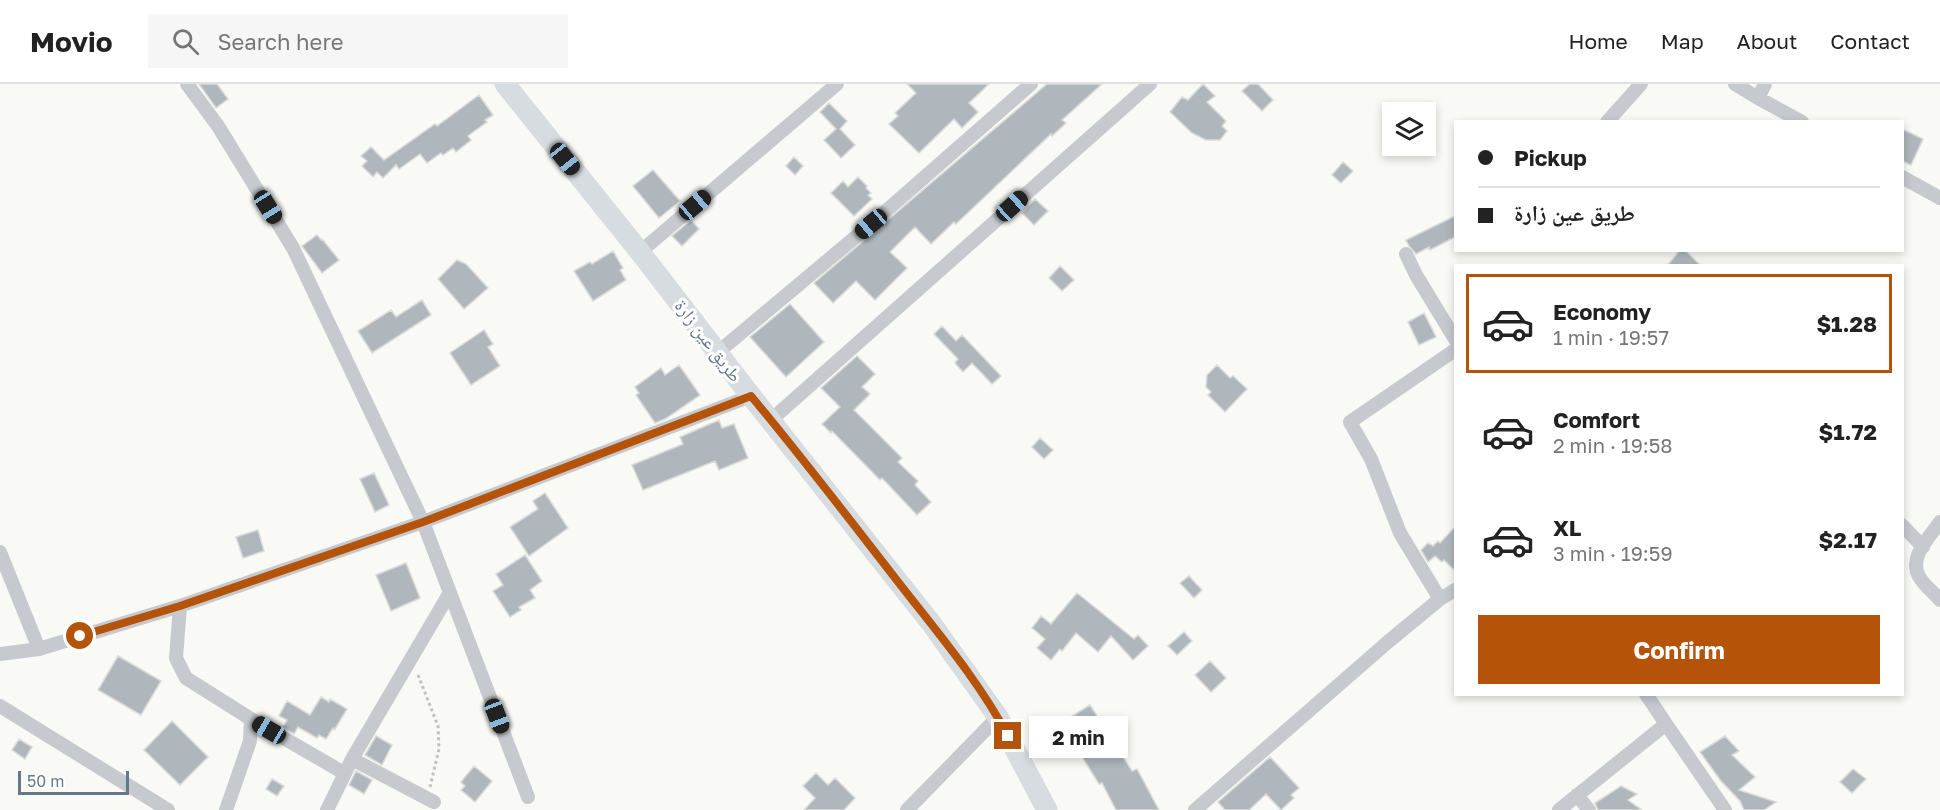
<!DOCTYPE html>
<html lang="en">
<head>
<meta charset="utf-8">
<style>
	body { margin:0; font-family:"Golos Text","Noto Naskh Arabic",sans-serif; background:#f6f6f6; color:#222; height:100vh; display:flex; flex-direction:column; font-size:22px; white-space:nowrap }
	* { box-sizing:border-box; margin:0 }
	p { font-size:20px; color:#767676 }
	.icon { flex:none; width:33px; height:33px; fill:none; stroke:currentColor; stroke-width:2; stroke-linecap:round; stroke-linejoin:round }
	.map { position:relative; flex:1; overflow:hidden }
	.details { position:absolute; left:1454px; top:180px; width:450px; height:432px; display:flex; flex-direction:column; background:#fff; border-radius:0px; box-shadow:0 3px 9px #0003 }
	.details>* { flex:none }
	.banner { position:absolute; left:1454px; top:36px; width:450px; height:132px; border-radius:0px; box-shadow:0 3px 9px #0003; display:grid; align-content:center; height:132px; padding:0 24px; background:#fff }
	.fabs { position:absolute; left:1382px; top:18px; display:grid; gap:12px }
	.fabs a { display:grid; place-items:center; width:54px; height:54px; border-radius:0px; background:#fff; box-shadow:0 3px 9px #0003; font-size:30px }
	.scale { position:absolute; left:18px; bottom:15px; width:111px; box-sizing:border-box; padding-left:6px; border:3px solid #667889; border-top:0; font-size:16px; line-height:21px; white-space:nowrap; color:#667889; -webkit-text-stroke:4px #fff; paint-order:stroke }
	.end { position:absolute; width:27px; height:27px; margin:-14px; border:8px solid #b45309; background:#fff; box-shadow:0 0 0 3px #fff }
	.from { border-radius:50% }
	.bubble { position:absolute; height:42px; border-radius:0px; background:#fff; box-shadow:0 3px 9px #0003; font-size:20px; font-weight:700; line-height:42px; text-align:center }
	.car { position:absolute; width:18px; height:36px; margin:-18px -9px; border-radius:8px; box-shadow:0 0 4px 2px #0007; background:linear-gradient(#222 24%,#8ab4d8 0 40%,#222 0 76%,#8ab4d8 0 86%,#222 0) }
	.banner b { display:flex; align-items:center; gap:21px; height:57px; font-size:22px }
	.banner b+b { border-top:2px solid #e0e0e0 }
	.banner i { width:15px; height:15px; background:#222 }
	ul { padding:10px 0 0; list-style:none }
	li { display:flex; align-items:center; gap:18px; height:99px; margin:0 12px 9px; padding:0 12px; border:3px solid transparent; border-radius:0px }
	li div { flex:1 }
	li b { display:block; font-size:22px }
	li em { font-style:normal; font-weight:700 }
	li.current { border-color:#b45309 }
	li>.icon { width:54px; height:54px; stroke-width:1.5 }
	.button { display:flex; gap:12px; margin-top:auto; padding:12px 24px }
	.button a { flex:1; height:69px; border-radius:0px; background:#b45309; color:#fff; font-size:24px; font-weight:700; line-height:69px; text-align:center }
	header { display:flex; align-items:center; gap:36px; box-sizing:border-box; height:84px; padding:0 30px; background:#fff; border-bottom:2px solid #e0e0e0 }
	header strong { font-size:28px }
	nav { display:flex; gap:33px; margin-inline-start:auto; font-size:21px }
	.search { width:420px; height:54px; background:#f6f6f6; display:flex; align-items:center; gap:15px; box-sizing:border-box; padding:0 21px; border-radius:0px; color:#767676; font-size:22px }
	.map>svg:first-child { display:block }
</style>
</head>
<body>
<header>
<strong>Movio</strong>
<div class="search"><svg class="icon" aria-label="search" viewBox="0 0 24 24"><circle cx="10" cy="10" r="6"/><path d="M15 15l6 6"/></svg>Search here</div>
<nav><a>Home</a><a>Map</a><a>About</a><a>Contact</a></nav>
</header>
<div class="map">
<svg width="1940" height="726" viewBox="0 0 1940 726">
	<rect width="100%" height="100%" fill="#f9f9f6"/>
	<!-- building -->
	<path fill="#afb7bd" stroke="#dadad8" stroke-width="1.5" d="M199,0H217L228,15L216,24Z
		M907,0H989L969,19L978,28L962,44L954,35L919,69L889,40L898,32L895,29L916,9Z
		M1047,0H1102L1062,36L1066,39L1052,52L1051,50L956,140L954,138L931,160L915,143L890,168L907,184L875,216L856,197L833,219L814,199Z
		M1203,0L1215,12L1207,18L1226,37L1222,42L1227,47L1220,56H1206L1192,49L1170,28L1182,13L1188,16Z
		M1250,0H1258L1273,16L1262,27L1242,7Z
		M479,11L493,31L485,36L487,38L468,52L471,56L456,68L453,64L443,71L441,69L427,79L420,70L399,85L396,81L383,94L377,88L373,93L362,82L367,77L361,72L371,63L384,76L435,40L437,42Z
		M829,19L847,37L840,45L855,61L841,74L824,56L836,45L820,28Z
		M1902,45L1923,55L1911,81L1902,77Z
		M794,73L803,82L795,91L786,82Z
		M1343,78L1353,87L1341,99L1332,91Z
		M653,86L680,117L659,134L633,102Z
		M858,93L867,102L866,104L871,109L868,111L872,115L854,132L831,109L843,97L848,103Z
		M1035,115L1048,127L1034,141L1022,129Z
		M1455,132V153L1430,166L1429,163L1416,170L1409,162L1406,156Z
		M691,136L699,145L682,162L672,152Z
		M317,151L321,156L322,155L339,176L322,189L302,162Z
		M1680,166H1685L1701,182H1667Z
		M613,167L623,184L620,186L626,196L593,217L574,187L590,178L592,180Z
		M457,176L466,180L488,204L464,225L438,195Z
		M1060,182L1074,196L1062,207L1049,194Z
		M422,216L431,231L372,269L358,247L391,226L396,233Z
		M790,220L824,258L786,293L750,253Z
		M1424,229L1436,253L1419,261L1408,238Z
		M942,242L956,257L962,251L1001,292L992,300L972,279L963,288L955,279L958,275L934,250Z
		M484,246L493,260L488,263L500,282L471,301L450,269Z
		M857,272L875,290L862,303L870,310L854,326L902,374L898,378L918,397L915,401L931,418L917,431L882,394L880,396L832,347L831,349L822,340L840,323L821,304Z
		M679,281L700,311L665,335L655,339L636,311L639,309L635,303L661,284L665,291Z
		M1217,281L1230,294L1233,292L1247,305L1225,328L1208,311L1211,308L1206,303L1207,291Z
		M719,336L722,344L734,340L748,374L719,386L715,377L643,406L632,381L683,360L680,353Z
		M1040,354L1053,366L1044,375L1032,363Z
		M374,389L389,421L375,428L360,395Z
		M545,409L568,444L529,472L510,443L538,425L533,417Z
		M1455,443V487L1444,476L1442,478L1435,472L1428,478L1421,466L1428,459L1433,462L1438,457L1440,459Z
		M258,446L264,467L243,474L236,453Z
		M525,471L542,497L530,506L535,514L519,523L521,526L510,533L493,507L503,501L496,490Z
		M406,479L420,514L391,527L376,491Z
		M1189,492L1202,506L1194,514L1180,499Z
		M1077,509L1134,555L1138,551L1148,562L1133,576L1111,552L1098,568L1076,549L1062,567L1060,565L1051,576L1037,564L1045,555L1032,544L1041,532L1051,540Z
		M1184,548L1192,557L1177,571L1168,562Z
		M118,572L161,597L141,631L98,606Z
		M1210,577L1226,594L1211,608L1195,591Z
		M321,613L329,618L330,615L347,625L335,645L333,644L326,655L319,651L317,654L298,643L294,650L283,643L287,636L279,632L287,617L310,631Z
		M1090,621L1132,687L1137,685L1159,726H1116L1102,699L1099,700L1061,639Z
		M172,637L208,673L180,701L144,666Z
		M376,652L392,661L382,681L365,671Z
		M1725,652L1739,667L1732,671L1755,693L1739,706L1776,718L1764,726H1744L1740,717L1721,697L1700,668Z
		M19,655L32,663L25,675L12,666Z
		M1270,673L1299,704L1291,711L1294,714L1281,726L1266,710L1249,726H1225L1218,718Z
		M474,682L492,697L475,718L461,706L465,702L461,698Z
		M1853,685L1866,695L1852,709L1840,698Z
		M356,687L372,696L364,710L349,701Z
		M816,689L828,701L835,694L855,714L844,726H804L815,714L803,702Z
		M272,695L284,702L277,712L266,705Z
		M1621,702L1637,710L1628,716L1642,726H1598L1595,719Z"/>
	<g fill="none" stroke-linecap="round" stroke-linejoin="round">
		<!-- path -->
		<path stroke="#bfc2c4" stroke-width="3" stroke-dasharray="3 3" stroke-linecap="butt" d="M418,591L438,642L439,665L430,703"/>
		<!-- minor -->
		<path stroke="#c6cace" stroke-width="14" d="M187,0L218,42L293,164L423,438L528,713
			M1735,0L1758,14
			M1765,0L1758,14L1802,38
			M1607,38L1641,0
			M1902,93L1940,114
			M640,168L837,0
			M1406,170L1416,191L1455,255
			M717,269L871,140L1031,0
			M771,336L1150,0
			M1940,438C1929,454 1907,474 1920,494C1925,502 1934,509 1940,516
			M1902,441L1923,463
			M0,468L39,565
			M1440,515L1400,449L1371,375L1350,338L1455,266
			M180,522L176,574L186,594L251,635L344,689
			M0,570L39,565L180,522L423,438L751,312
			M1646,610L1666,640
			M0,622L168,726
			M352,675L434,718
			M1577,711L1589,726
			M226,726L250,657L251,635
			M327,726L352,675L449,510
			M907,726L998,633
			M1195,726L1389,557L1440,515L1455,506
			M1559,726L1666,640L1725,726"/>
		<!-- primary -->
		<path stroke="#d6dce0" stroke-width="21" d="M505,0L640,168L751,312L931,539L998,633L1047,726"/>
	</g>
	<g fill="none" stroke-linecap="round" stroke-linejoin="round">
		<!-- route -->
		<path stroke="#b45309" stroke-width="8" d="M80,552L180,522L423,438L751,312C802,373 850,436 899,499C937,548 979,597 1008,652"/>
	</g>
	<g text-anchor="middle" stroke-width="6" stroke-linejoin="round" paint-order="stroke">
		<!-- street labels -->
		<g font-size="18" fill="#667889" stroke="#fff">
			<text transform="translate(708 257) rotate(53)" y="6">طريق عين زارة</text>
		</g>
	</g>
</svg>
<div class="fabs">
<a><svg class="icon" aria-label="layers" viewBox="0 0 24 24"><path d="M12 4l9 5-9 5-9-5zM3 14l9 5 9-5"/></svg></a>
</div>
<div class="scale">50 m</div>
<i class="end from" style="left:80px;top:552px"></i>
<i class="end" style="left:1008px;top:652px"></i>
<div class="bubble" style="left:1029px;top:632px;width:99px">2 min</div>
<i class="car" style="left:565px;top:75px;rotate:141deg"></i>
<i class="car" style="left:695px;top:121px;rotate:50deg"></i>
<i class="car" style="left:1012px;top:122px;rotate:48deg"></i>
<i class="car" style="left:268px;top:123px;rotate:148deg"></i>
<i class="car" style="left:871px;top:140px;rotate:230deg"></i>
<i class="car" style="left:497px;top:632px;rotate:159deg"></i>
<i class="car" style="left:269px;top:646px;rotate:300deg"></i>
<div class="banner">
<b><i class="from"></i>Pickup</b>
<b><i></i>طريق عين زارة</b>
</div>
<section class="details">
<ul>
<li class="current"><svg class="icon" aria-label="car" viewBox="0 0 24 24"><path d="M5 17H2v-5l4-1 3-4h7l3 4 3 1v5h-3M9 17h6M6 11h13"/><circle cx="7" cy="17" r="2"/><circle cx="17" cy="17" r="2"/></svg><div><b>Economy</b><p>1 min · 19:57</p></div><em>$1.28</em></li>
<li><svg class="icon" aria-label="car" viewBox="0 0 24 24"><path d="M5 17H2v-5l4-1 3-4h7l3 4 3 1v5h-3M9 17h6M6 11h13"/><circle cx="7" cy="17" r="2"/><circle cx="17" cy="17" r="2"/></svg><div><b>Comfort</b><p>2 min · 19:58</p></div><em>$1.72</em></li>
<li><svg class="icon" aria-label="car" viewBox="0 0 24 24"><path d="M5 17H2v-5l4-1 3-4h7l3 4 3 1v5h-3M9 17h6M6 11h13"/><circle cx="7" cy="17" r="2"/><circle cx="17" cy="17" r="2"/></svg><div><b>XL</b><p>3 min · 19:59</p></div><em>$2.17</em></li>
</ul>
<div class="button"><a>Confirm</a></div>
</section>
</div>
</body>
</html>
